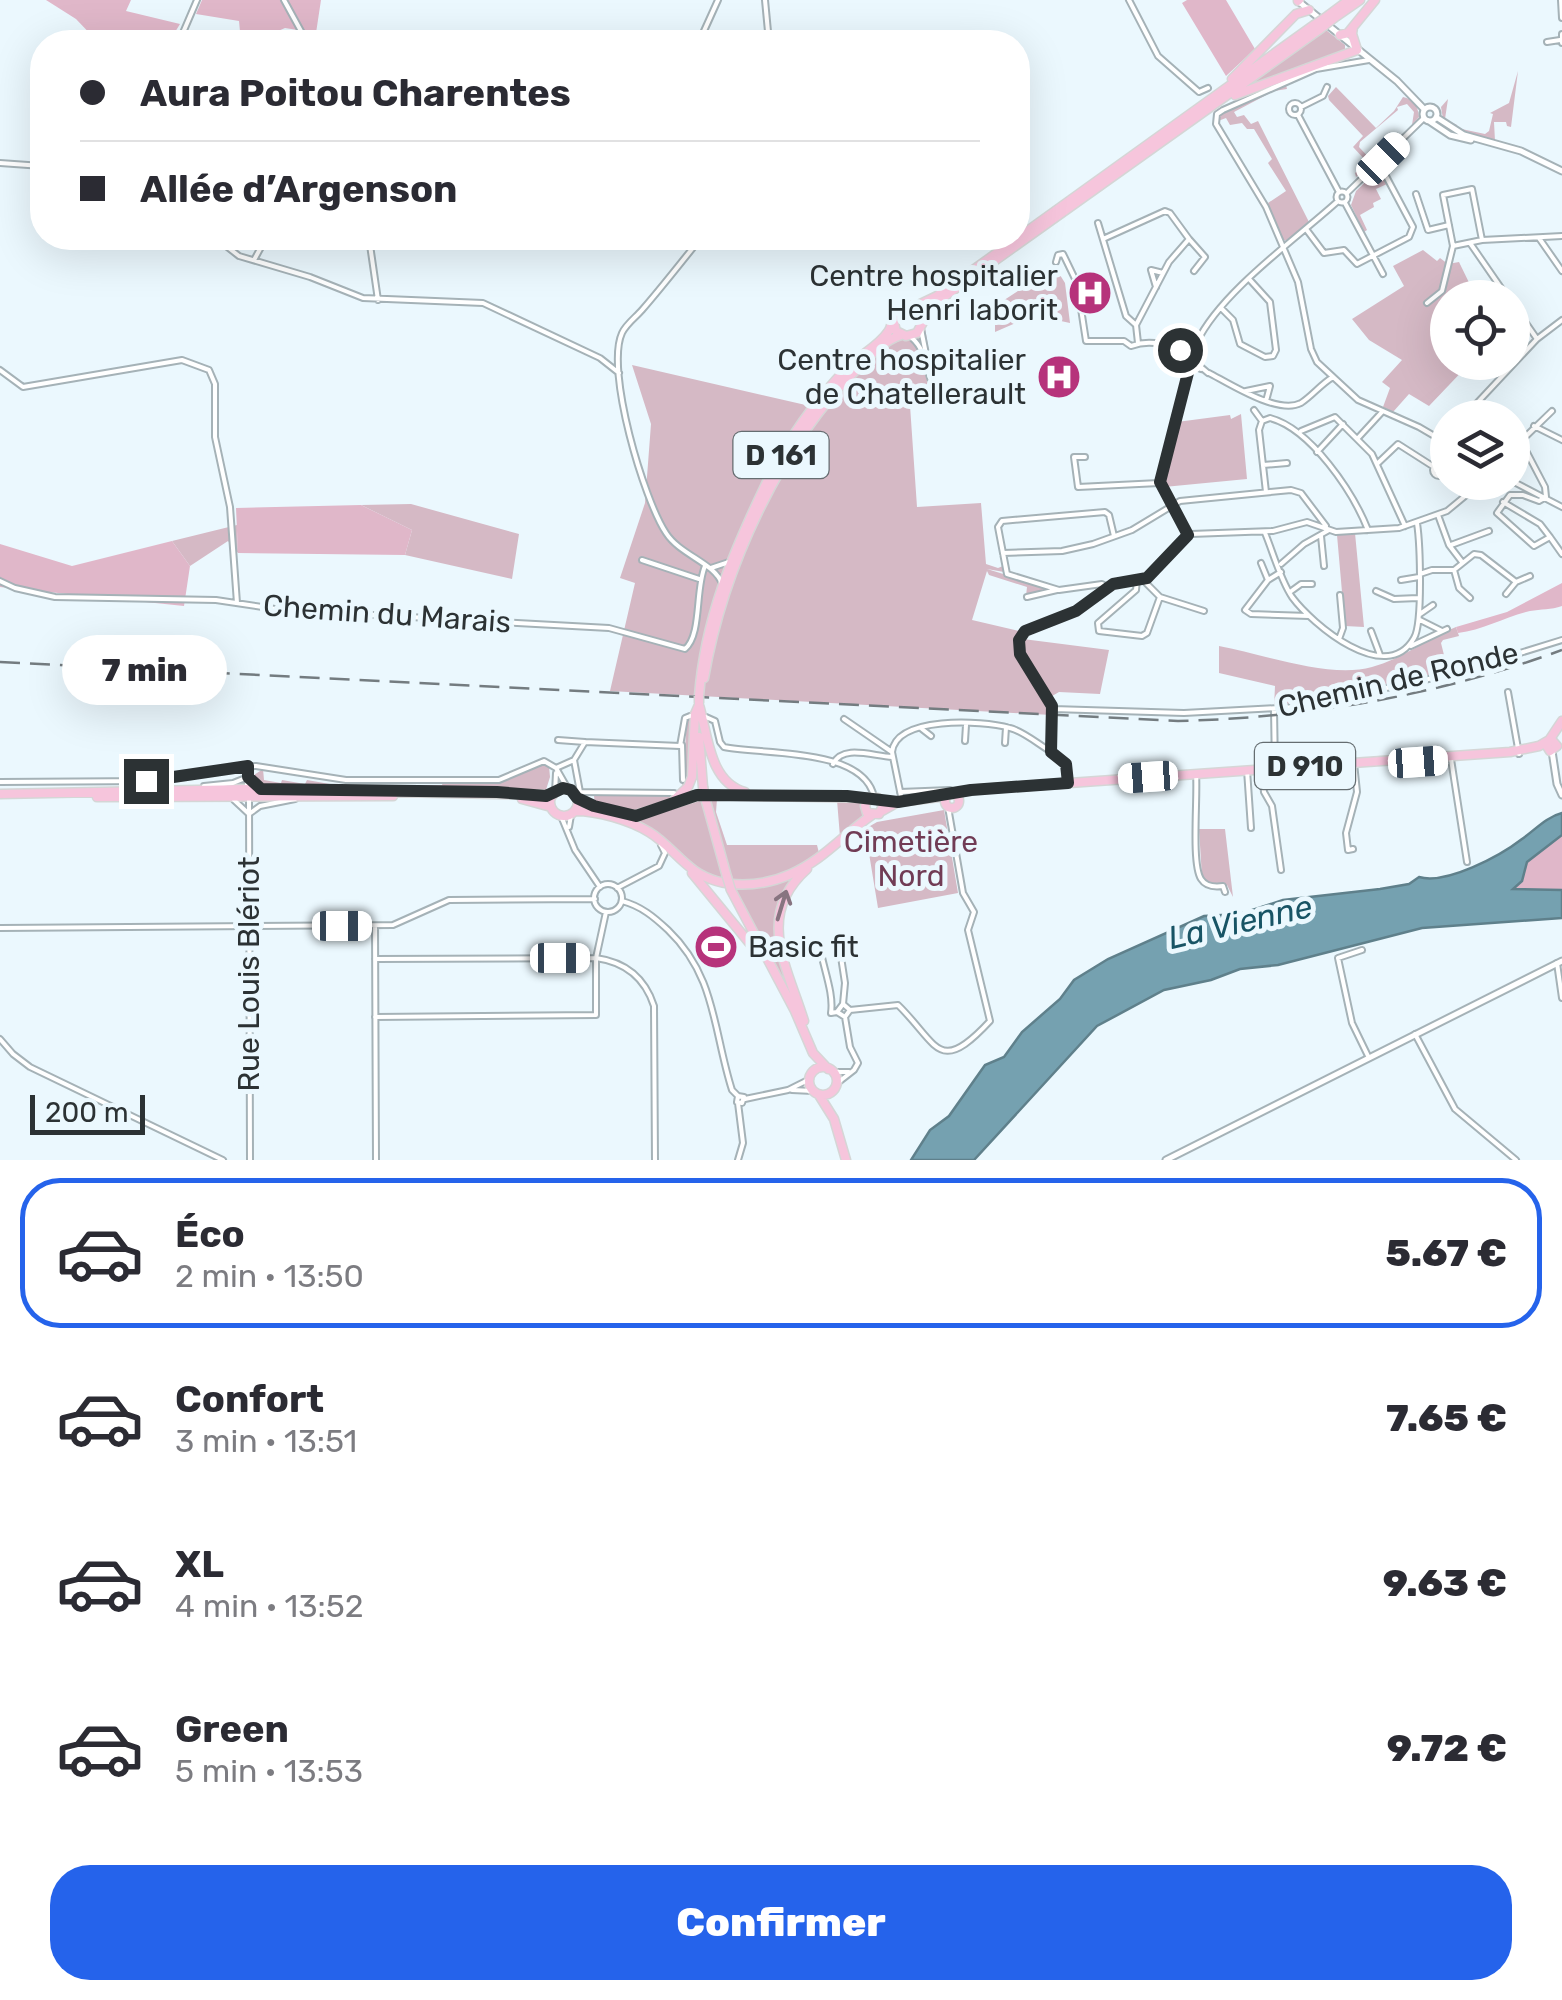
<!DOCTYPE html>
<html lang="fr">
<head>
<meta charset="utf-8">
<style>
	body { margin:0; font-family:Rubik,sans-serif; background:#f7f7f7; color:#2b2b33; height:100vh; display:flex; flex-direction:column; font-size:38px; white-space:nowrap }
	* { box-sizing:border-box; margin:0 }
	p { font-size:32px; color:#7c7c81 }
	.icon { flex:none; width:55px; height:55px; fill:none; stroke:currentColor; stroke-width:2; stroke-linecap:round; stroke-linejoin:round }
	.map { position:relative; height:1160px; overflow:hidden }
	.drawer { display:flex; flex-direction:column; background:#fff; flex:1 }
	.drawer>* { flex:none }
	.banner { position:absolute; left:30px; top:30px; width:1000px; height:220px; border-radius:40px; box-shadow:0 10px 40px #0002; display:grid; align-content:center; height:220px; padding:0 50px; background:#fff }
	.tools { position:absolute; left:1430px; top:280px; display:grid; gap:20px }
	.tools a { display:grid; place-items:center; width:100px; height:100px; border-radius:50%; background:#fff; box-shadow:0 10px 40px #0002; font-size:50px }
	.scale { position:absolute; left:30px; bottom:25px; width:115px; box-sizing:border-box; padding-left:10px; border:5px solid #2c3234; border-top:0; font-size:28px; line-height:35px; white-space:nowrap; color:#2c3234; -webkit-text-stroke:8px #ebf8fe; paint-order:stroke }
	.end { position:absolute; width:45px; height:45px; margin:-22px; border:12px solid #2c3234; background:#fff; box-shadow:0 0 0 5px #fff }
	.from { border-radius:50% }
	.bubble { position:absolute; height:70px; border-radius:35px; background:#fff; box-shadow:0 10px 40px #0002; font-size:32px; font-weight:800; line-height:70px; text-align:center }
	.car { position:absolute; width:30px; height:60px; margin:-30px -15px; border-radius:12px; box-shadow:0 0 8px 2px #0007; background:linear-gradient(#fff 24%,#345 0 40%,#fff 0 76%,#345 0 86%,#fff 0) }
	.banner b { display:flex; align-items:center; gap:35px; height:95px; font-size:38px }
	.banner b+b { border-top:2px solid #e1e1e2 }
	.banner i { width:25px; height:25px; background:#2b2b33 }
	ul { padding:18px 0 0; list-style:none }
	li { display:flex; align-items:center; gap:30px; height:150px; margin:0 20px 15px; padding:0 30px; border:5px solid transparent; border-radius:40px }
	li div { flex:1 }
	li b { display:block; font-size:38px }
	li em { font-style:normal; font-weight:800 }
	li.on { border-color:#2563eb }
	li>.icon { width:90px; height:90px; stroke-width:1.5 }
	.action { display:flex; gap:20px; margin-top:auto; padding:20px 50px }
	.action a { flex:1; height:115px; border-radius:40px; background:#2563eb; color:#fff; font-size:40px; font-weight:800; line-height:115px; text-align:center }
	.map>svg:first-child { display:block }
</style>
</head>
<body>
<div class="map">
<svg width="1562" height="1160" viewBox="0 0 1562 1160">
	<rect width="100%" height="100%" fill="#ebf8fe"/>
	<!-- green -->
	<path fill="#d5b9c5" d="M1326,30L1345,45V50L1234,94Z
		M1321,69L1286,85L1287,89L1274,91L1234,112L1237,117L1244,115L1251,124L1258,121L1309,222L1288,241L1283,240L1268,203L1286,191L1268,163L1272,159L1254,129H1247L1242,123L1230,125L1226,118L1218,121V115L1228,109Z
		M1518,71L1511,127L1507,126L1506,122H1494L1495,141C1475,136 1460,131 1443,119L1441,107L1448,99L1445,119L1457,125V128L1485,134L1489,131L1493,114L1490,113L1509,103Z
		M1336,87L1376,128L1394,111L1403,97C1413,99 1418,105 1419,117L1412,125L1414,112L1407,104L1397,107L1398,110L1360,142L1359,147L1373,162L1356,177L1355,173L1367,162L1353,147L1363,136L1329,100L1328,96Z
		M1379,169L1387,184L1376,189L1381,199L1373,203L1374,207L1360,215L1367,230L1364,232L1351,205L1356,191Z
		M1423,250L1437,261L1440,258L1448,264L1459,262L1476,297L1448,298V362L1470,363L1429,406L1409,394L1393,412L1383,407L1390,388L1382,382L1402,360L1369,340L1352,319L1404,286L1393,266Z
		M1055,267L1065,283L1070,323L1047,318L1046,321H1020L995,332V306Z
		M925,328L935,387L909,391L917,507L981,503L986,564L998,568L1003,566L1004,572L987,569L1052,589L1026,596L1027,587L989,575L987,571L972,620L1019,631L1023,639L1109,650L1100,694L1059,692L1047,699L1051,715L610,691L635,583L620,578L645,503L651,424L632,365L810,406C821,399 833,392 844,384C871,363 880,341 917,337Z
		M1241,414L1247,479L1164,487L1163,475L1177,422L1230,415L1231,419Z
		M411,504L519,534L512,579L405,555L412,530L361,505Z
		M237,525L238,553L228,541L190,566L172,541Z
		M1355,533L1364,627L1345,626L1337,535Z
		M1456,627L1459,636L1443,640L1441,643L1448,671L1322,700L1274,707L1275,686L1219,673V646C1263,654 1329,679 1372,667C1402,659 1428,638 1456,627Z
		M693,718L692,761L687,785L677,796L635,813L595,804L594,796H669L682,788L687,720Z
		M543,764L549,766L550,777L545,793L284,787L258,784L254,775L263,769L264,780L281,783L282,780L305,784L307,780L341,786L442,785L443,782H501Z
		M700,797L724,879L706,875L628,819C654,819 675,802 700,797Z
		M708,799H717L716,812L727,845H817L819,853L840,837L837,800L860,802L865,816C832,842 776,901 730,880Z
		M944,810L958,893L878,908L865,829L877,822Z
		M1199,829H1225L1233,897L1227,885L1212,884L1202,877Z
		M799,875C760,915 784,956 795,1004L733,885Z"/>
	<!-- forest -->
	<path fill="#e0b7c9" d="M46,0H131L126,11L180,24L172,37L180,42H98L76,19Z
		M202,0H321L316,33L285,28L253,42H241L239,21L196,14Z
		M1187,0H1226L1255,49L1226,76L1182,3Z
		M361,505L412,530L405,555L238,553L236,508Z
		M172,541L190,566L184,606L0,587V544L72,566Z
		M1562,583V606C1551,610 1541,609 1530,611C1505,617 1483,630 1458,633L1456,627L1507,612Z
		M1562,835V890L1513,889L1527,862Z"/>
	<!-- water -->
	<path fill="#75a1b0" stroke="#5f808b" stroke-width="2.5" d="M1562,813V835L1527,862L1522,881L1513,889L1562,890V918L1422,928L1278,965L1240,969L1211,980L1164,990L1097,1026L974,1160H911L930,1130L949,1116L985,1065L1004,1057L1022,1032L1060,999L1074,980L1108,959L1204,916L1240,914L1283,900L1380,889L1409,884L1419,877C1446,885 1500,856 1522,839C1535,830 1546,817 1562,813Z"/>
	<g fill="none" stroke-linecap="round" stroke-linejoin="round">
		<defs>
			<path id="minor" d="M284,0L307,42
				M765,0L769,42
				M1129,0L1158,56L1199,92L1208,88
				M1561,0L1562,18
				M1562,34V43
				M179,42L197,0
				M699,42L718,0
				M1547,42L1560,40
				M1369,60L1316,69L1223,110L1217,114L1216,124L1266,207L1298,282L1311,349L1317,362L1358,400L1419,427L1448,444
				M1289 109a6 6 0 1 1 12 0a6 6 0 1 1-12 0Z
				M1301,107L1323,96L1327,87
				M1298,115L1339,192
				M0,163L42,166
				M1336.5 197a5.5 5.5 0 1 1 11 0a5.5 5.5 0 1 1-11 0Z
				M1347,193L1424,118
				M1416,194L1428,230L1449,225
				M1345,203L1383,274
				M1098,223L1126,316L1136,325L1138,343
				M1306,229L1324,253L1344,250L1357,264L1409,237L1413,227L1379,163
				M216,238L239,256L310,277L363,298L483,303L600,358L619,373
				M373,238L370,245L378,300
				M701,238C682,261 663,286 642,310C636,317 626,324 622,333C605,370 644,500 666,533C680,555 715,563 722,584
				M1539,238L1562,271
				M1103,239L1165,211L1170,213L1189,239L1169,262L1136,325
				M1189,239L1205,257L1194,271
				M1482,240L1472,189L1443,195L1453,246L1482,240L1562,236
				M1470,243L1508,298
				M254,260L266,238
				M1056,262L1058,255L1063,254L1077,283L1086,341H1124L1131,346C1162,335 1186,354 1208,373
				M1156,287L1151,270L1163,273
				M1427,303L1442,291L1453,246
				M1512,303L1537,339
				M1221,308L1233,320L1240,344L1265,357L1273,356L1276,350L1270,302L1250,280
				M921,329L926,354
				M912,338C929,353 925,376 937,393L995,392
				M1173,348L1187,363L1201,369
				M0,370L23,387L182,360L209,370L215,384V437L230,507L237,603
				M1209,373C1230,384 1278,415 1301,403C1312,396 1321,384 1333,377
				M1246,391L1270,386L1266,401
				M1254,410L1262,421
				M1552,411L1521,441L1545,487L1546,497L1539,501L1523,495H1510L1497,513L1534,546L1550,537L1562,554
				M1463,418L1537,339L1562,320
				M1534,426L1562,440
				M1301,431L1335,417L1372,454L1405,526
				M1358,438L1382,412
				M1317,452L1343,424
				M1085,457H1074L1078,487L1159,483
				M1378,463L1398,444L1434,467
				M1433 470a6 6 0 1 1 12 0a6 6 0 1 1-12 0Z
				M1263,465L1287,463
				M1512,481L1562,507
				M1266,492L1259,430L1262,421L1270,418C1311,429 1353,492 1368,530
				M1503,502L1540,524L1550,537
				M1438,515L1449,545L1462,562
				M1265,533C1273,552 1280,579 1292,597C1312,624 1386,687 1414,638C1423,623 1420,543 1417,523
				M1188,535L1159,483L1197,342C1221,292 1296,239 1338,201
				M1321,536L1324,566
				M1451,545L1489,531
				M1003,553L1062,551L1093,544L1132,530L1180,501L1291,490L1301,493L1326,526
				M642,560L699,579
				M1261,563L1268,580
				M1281,564L1304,544L1329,530
				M711,568L729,562
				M1281,572L1268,580L1245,610L1251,614L1309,616
				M1420,574L1432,570H1454
				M1137,580L1136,590L1098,623L1099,631L1142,636L1147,633L1160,597L1204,611
				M1143,580L1160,597
				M1401,580L1419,577
				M0,581L15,588L55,597L216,600L282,610L609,628L685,649C702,635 695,589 705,566
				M1108,587L1102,584L1059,590L1007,574L998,527L1002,521L1105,512L1109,515L1114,536
				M1376,591L1394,599L1418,598
				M1290,592L1301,584H1312
				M1506,594L1516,582
				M1027,597L1057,590
				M1470,598L1459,588L1454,570L1474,554L1481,555L1516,582L1530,576
				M1420,614L1433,605
				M1420,620L1442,631
				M1371,631L1380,655
				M1339,639L1343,628L1340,595
				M1411,646L1447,629
				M1508,692L1519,754
				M1053,709L1184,713L1297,707L1452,674L1562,640
				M1274,709L1275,769
				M706,717L715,721L720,742L724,747C762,755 864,747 874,797
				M844,719L892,752L902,801
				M922,729L931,736
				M558,740L585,742
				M965,741L966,725
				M1005,743L1006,727
				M682,745L683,780
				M892,752C896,716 981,720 1010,728C1023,731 1038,744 1050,751
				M1451,759L1467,862
				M574,760L580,792L674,793
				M833,764C843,744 872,756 892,757
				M556,768L574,760L585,742L680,746L685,718L690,716
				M1247,770L1251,828
				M1262,772L1264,792L1272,806L1281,870
				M1196,774C1198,796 1191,863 1201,879C1206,887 1216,887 1223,886L1225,892
				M1067,781L1066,764L1051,752L1052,706L1018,649L1019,640L1025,631L1076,611L1113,584L1147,578L1191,534L1273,531L1307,522L1336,532L1399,528L1447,511L1482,482
				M0,782L150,781L234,767L256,766L346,780H499L544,761L556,768L568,789
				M204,786L233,783L248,777
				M247,786L248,766
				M555,792L556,773
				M900,792L950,790
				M249,796L250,1160
				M234,800L249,814
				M249,814L260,806L295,799
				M561,816L575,850L600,887
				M569,827L571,815
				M1353,849L1348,850L1346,833L1357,792L1354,763
				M594 898a14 14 0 1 1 28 0a14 14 0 1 1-28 0Z
				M617,888L659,866L665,853L661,845
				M622,901C641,906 654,917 668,930C716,976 713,1030 732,1090L738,1096L744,1097L742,1103L737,1102L738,1096
				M375,926L376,1160
				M0,928L393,925L449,900L595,899
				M839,944L845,983L843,1004
				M820,948C824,970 834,994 831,1013L837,1012
				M1362,950L1338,958L1352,1023L1369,1058
				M375,959L596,958C625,962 645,978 654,1006L655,1160
				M1557,963L1562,998
				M850,1010L845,1017L837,1012L843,1004L850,1010L898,1005C938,1044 938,1077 990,1021L968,930L974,912L963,893L948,807
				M375,1017L596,1015V958L606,912
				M1415,1034L1455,1109L1516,1160
				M0,1039L13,1054L30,1067L223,1160
				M833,1072H849
				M836,1084L854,1070L858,1063L850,1047L845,1017
				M792,1090L813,1091
				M745,1099L788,1090L810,1079
				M738,1103L743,1143L738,1160"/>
			<path id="tertiary" d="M1298,1L1397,81L1424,109
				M1423 114a7 7 0 1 1 14 0a7 7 0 1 1-14 0Z
				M1436,117L1464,135L1521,151L1562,171
				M1429,121L1450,135L1471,140
				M1552,751L1557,784L1562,795
				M1166,1160L1562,961"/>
			<path id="primary" d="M1298,1L1299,0
				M1329,15L1349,0
				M1334,18L1360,0
				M1340,35L1348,33L1375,0
				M1232,79L1296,14L1309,10
				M1235,95L1357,50L1352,34L1353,27
				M914,307L937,296L1314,25
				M923,317L938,301L1320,29
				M704,678C723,569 779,445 859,367C871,355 883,341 901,335
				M699,696C705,619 732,555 765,486C786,442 814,402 848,367C860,355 879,346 888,332C893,326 891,317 896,311C907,298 921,310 923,322L917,333L906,336L896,331L893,319
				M699,705C708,735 709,782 745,792
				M699,737L703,787
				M1550,739L1562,721
				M550 802a14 14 0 1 1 28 0a14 14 0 1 1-28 0Z
				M945 801a7 7 0 1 1 14 0a7 7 0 1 1-14 0Z
				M0,794L247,789L553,795
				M955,794L969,790L1510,752L1539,746L1551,739L1557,746L1550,751L1545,743
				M97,797L393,796
				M577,798L594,806L632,816L701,795L878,798L883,806L879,814L867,813L865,806L868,799
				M522,799L551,807
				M675,799L688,787L692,777L695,714L699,705
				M706,801L727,877
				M575,811C598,811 629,820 649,832C666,842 679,860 695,871C723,890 762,887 791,874C823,860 844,834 872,815
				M882,811L898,802L947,796
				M692,873L756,951
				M731,890L795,1011L813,1053L828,1069
				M804,1021C787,966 755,915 807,869
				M809 1081a14 14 0 1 1 28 0a14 14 0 1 1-28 0Z
				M819,1095L834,1119L846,1160"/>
		</defs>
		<!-- minor casing -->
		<use href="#minor" stroke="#a5b2b7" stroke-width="8"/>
		<!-- tertiary casing -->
		<use href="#tertiary" stroke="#a5b2b7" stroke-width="9"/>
		<!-- primary casing -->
		<use href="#primary" stroke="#d5d6d6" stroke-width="11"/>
		<!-- minor -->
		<use href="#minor" stroke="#fff" stroke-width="4"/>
		<!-- tertiary -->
		<use href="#tertiary" stroke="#fff" stroke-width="5"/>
		<!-- primary -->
		<use href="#primary" stroke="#f6c5dc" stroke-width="8"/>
		<!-- rail -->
		<path stroke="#747c80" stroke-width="2.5" stroke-dasharray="20 10" stroke-linecap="butt" d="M0,662L1178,721C1308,718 1440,695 1562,650"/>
		<defs>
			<path id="primary-bridge" d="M1314,25L1329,15
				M1320,29L1334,18
				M699,703V696
				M703,787L706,801
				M727,877L731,890"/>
		</defs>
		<!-- primary-bridge casing -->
		<use href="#primary-bridge" stroke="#d5d6d6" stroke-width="11" stroke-linecap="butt"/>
		<!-- primary-bridge -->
		<use href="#primary-bridge" stroke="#f6c5dc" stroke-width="8"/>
	</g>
	<!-- one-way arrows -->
	<defs><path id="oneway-shaft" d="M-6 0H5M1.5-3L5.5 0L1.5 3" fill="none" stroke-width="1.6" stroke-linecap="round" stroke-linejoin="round" transform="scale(2.5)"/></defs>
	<use stroke="#877480" href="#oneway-shaft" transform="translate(782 905) rotate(-73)"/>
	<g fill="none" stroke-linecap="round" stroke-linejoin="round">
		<!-- route -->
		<path stroke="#2c3234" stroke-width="12" d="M146,781L248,766V777L261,789L497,792L546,796L563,788L571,790L577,798L594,806L636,816L697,795L847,796L898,802L971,790L1068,783L1066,764L1051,752L1052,706L1020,654L1019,640L1025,631L1076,611L1113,584L1147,578L1188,535L1160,482L1190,365L1172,347L1180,350"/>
	</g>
	<!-- icons -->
	<defs>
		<symbol id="hospital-disc" viewBox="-11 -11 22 22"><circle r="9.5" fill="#b6337b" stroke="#ebf8fe"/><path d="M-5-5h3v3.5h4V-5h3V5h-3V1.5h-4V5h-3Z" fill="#fff"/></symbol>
		<symbol id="stadium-disc" viewBox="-11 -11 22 22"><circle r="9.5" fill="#b6337b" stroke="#ebf8fe"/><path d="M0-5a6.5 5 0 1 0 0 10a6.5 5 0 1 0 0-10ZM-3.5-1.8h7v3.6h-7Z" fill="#fff"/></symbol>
	</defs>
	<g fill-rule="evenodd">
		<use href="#hospital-disc" x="1065" y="268" width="50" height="50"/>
		<use href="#hospital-disc" x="1034" y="352" width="50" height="50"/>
		<use href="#stadium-disc" x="691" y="922" width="50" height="50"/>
	</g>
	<g text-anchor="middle" stroke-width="10" stroke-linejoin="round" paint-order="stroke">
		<!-- shield labels -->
		<g fill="#ebf8fe" stroke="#656d71" stroke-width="2.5">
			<rect x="733.5" y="432" width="95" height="46" rx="8"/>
			<rect x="1255" y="743" width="100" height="46" rx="8"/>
		</g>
		<g font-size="28" font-weight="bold" fill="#2c3234">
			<text x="781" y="465">D 161</text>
			<text x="1305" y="776">D 910</text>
		</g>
		<!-- poi labels -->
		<g font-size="30" fill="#2c3234" stroke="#ebf8fe" text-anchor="end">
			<text x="1058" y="286">Centre hospitalier<tspan x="1058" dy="34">Henri laborit</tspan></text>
			<text x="1026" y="370">Centre hospitalier<tspan x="1026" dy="34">de Chatellerault</tspan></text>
			<text x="748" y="957" text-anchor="start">Basic fit</text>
		</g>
		<!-- street labels -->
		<g font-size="30" fill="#2c3234" stroke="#ebf8fe">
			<text transform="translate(387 614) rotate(4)" y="10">Chemin du Marais</text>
			<text transform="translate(1398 680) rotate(-13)" y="10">Chemin de Ronde</text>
			<text transform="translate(249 974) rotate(-90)" y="10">Rue Louis Blériot</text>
		</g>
		<!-- park labels -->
		<g font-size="30" fill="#713c55" stroke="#ebf8fe">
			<text x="911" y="852">Cimetière<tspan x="911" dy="34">Nord</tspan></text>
		</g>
		<!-- water labels -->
		<g font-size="32" font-style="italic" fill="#185465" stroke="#ebf8fe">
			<text transform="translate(1240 922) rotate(-13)" y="11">La Vienne</text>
		</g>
	</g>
</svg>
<div class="tools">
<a><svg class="icon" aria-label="locate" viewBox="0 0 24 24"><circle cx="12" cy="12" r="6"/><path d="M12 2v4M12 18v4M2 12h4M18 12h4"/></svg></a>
<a><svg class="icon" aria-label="layers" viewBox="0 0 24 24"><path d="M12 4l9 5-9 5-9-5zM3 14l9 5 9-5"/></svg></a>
</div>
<div class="scale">200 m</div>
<i class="end from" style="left:1180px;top:350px"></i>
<i class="end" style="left:146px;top:781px"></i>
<div class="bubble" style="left:62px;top:635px;width:165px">7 min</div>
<i class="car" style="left:1383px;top:159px;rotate:45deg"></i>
<i class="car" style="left:1418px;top:762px;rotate:86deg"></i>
<i class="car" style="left:1148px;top:777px;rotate:266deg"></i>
<i class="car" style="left:342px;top:926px;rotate:90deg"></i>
<i class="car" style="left:560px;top:958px;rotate:90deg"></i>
<div class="banner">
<b><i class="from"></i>Aura Poitou Charentes</b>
<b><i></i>Allée d’Argenson</b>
</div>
</div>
<section class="drawer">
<ul>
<li class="on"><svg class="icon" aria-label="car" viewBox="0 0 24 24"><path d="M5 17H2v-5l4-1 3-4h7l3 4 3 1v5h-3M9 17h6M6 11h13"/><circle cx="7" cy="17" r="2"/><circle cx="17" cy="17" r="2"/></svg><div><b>Éco</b><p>2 min · 13:50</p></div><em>5.67 €</em></li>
<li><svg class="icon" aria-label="car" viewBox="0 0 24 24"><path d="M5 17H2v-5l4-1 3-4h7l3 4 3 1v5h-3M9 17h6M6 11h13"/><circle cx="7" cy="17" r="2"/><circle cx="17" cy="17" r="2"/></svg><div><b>Confort</b><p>3 min · 13:51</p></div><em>7.65 €</em></li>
<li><svg class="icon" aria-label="car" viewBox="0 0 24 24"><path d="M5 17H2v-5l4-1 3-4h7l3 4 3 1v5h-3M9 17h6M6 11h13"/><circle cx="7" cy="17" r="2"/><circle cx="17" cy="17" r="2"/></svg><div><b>XL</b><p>4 min · 13:52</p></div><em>9.63 €</em></li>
<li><svg class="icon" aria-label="car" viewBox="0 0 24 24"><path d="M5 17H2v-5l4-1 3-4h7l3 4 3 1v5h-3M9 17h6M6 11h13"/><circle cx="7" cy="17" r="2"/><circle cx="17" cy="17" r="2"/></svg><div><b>Green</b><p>5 min · 13:53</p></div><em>9.72 €</em></li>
</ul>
<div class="action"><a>Confirmer</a></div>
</section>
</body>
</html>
